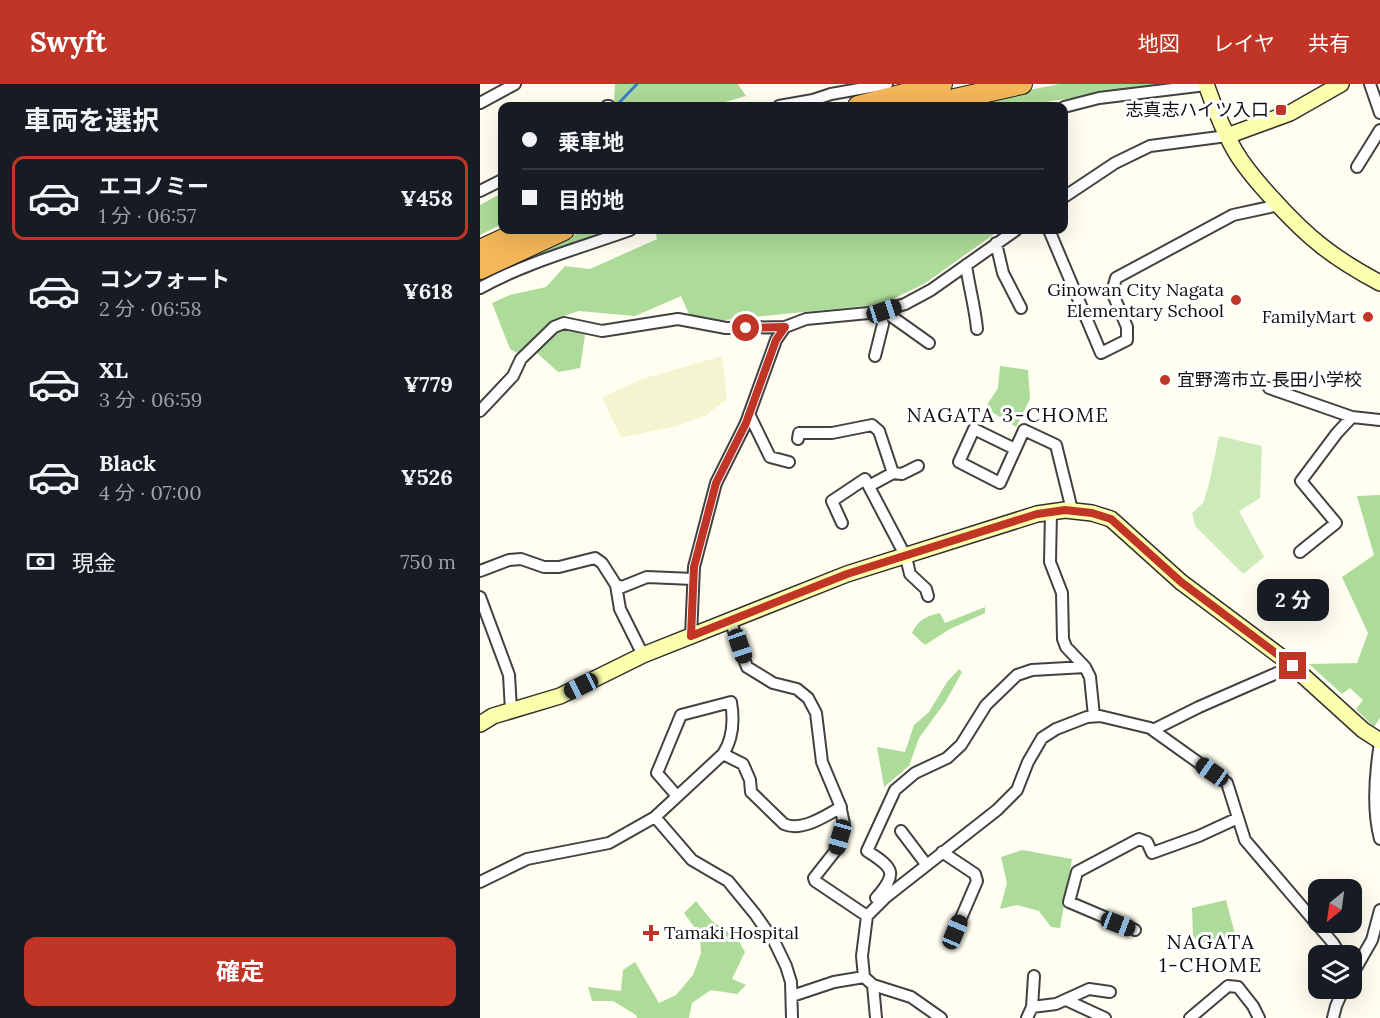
<!DOCTYPE html>
<html lang="ja">
<head>
<meta charset="utf-8">
<style>
	body { margin:0; font-family:Lora,"Noto Sans JP",serif; background:#242831; color:#f1f3f6; height:100vh; display:flex; flex-direction:column; font-size:22px; white-space:nowrap }
	* { box-sizing:border-box; margin:0 }
	p { font-size:20px; color:#9ea1a6 }
	.icon { flex:none; width:33px; height:33px; fill:none; stroke:currentColor; stroke-width:2; stroke-linecap:round; stroke-linejoin:round }
	.map { position:relative; flex:1; overflow:hidden }
	.drawer { display:flex; flex-direction:column; background:#171b24; width:480px }
	.drawer>* { flex:none }
	.hud { position:absolute; left:18px; top:18px; width:570px; height:132px; border-radius:12px; box-shadow:0 6px 24px #0002; display:grid; align-content:center; height:132px; padding:0 24px; background:#171b24 }
	.needle { width:39px; rotate:209deg }
	.tools { position:absolute; left:828px; top:795px; display:grid; gap:12px }
	.tools a { display:grid; place-items:center; width:54px; height:54px; border-radius:12px; background:#171b24; box-shadow:0 6px 24px #0002; font-size:30px }
	.end { position:absolute; width:27px; height:27px; margin:-14px; border:8px solid #c03526; background:#fff; box-shadow:0 0 0 3px #fff }
	.from { border-radius:50% }
	.bubble { position:absolute; height:42px; border-radius:12px; background:#171b24; box-shadow:0 6px 24px #0002; font-size:20px; font-weight:700; line-height:42px; text-align:center }
	.car { position:absolute; width:18px; height:36px; margin:-18px -9px; border-radius:8px; box-shadow:0 0 4px 2px #0007; background:linear-gradient(#222 24%,#8ab4d8 0 40%,#222 0 76%,#8ab4d8 0 86%,#222 0) }
	.hud b { display:flex; align-items:center; gap:21px; height:57px; font-size:22px }
	.hud b+b { border-top:2px solid #363941 }
	.hud i { width:15px; height:15px; background:#f1f3f6 }
	ul { padding:0; list-style:none }
	li { display:flex; align-items:center; gap:18px; height:84px; margin:0 12px 9px; padding:0 12px; border:3px solid transparent; border-radius:12px }
	li div { flex:1 }
	li b { display:block; font-size:22px }
	li em { font-style:normal; font-weight:700 }
	li.on { border-color:#c03526 }
	li>.icon { width:54px; height:54px; stroke-width:1.5 }
	h2 { padding:0 24px; font-size:27px; line-height:72px }
	.pay { display:flex; align-items:center; gap:15px; height:66px; padding:0 24px; font-size:22px }
	.pay p { margin-inline-start:auto }
	.primary-button { display:flex; gap:12px; margin-top:auto; padding:12px 24px }
	.primary-button a { flex:1; height:69px; border-radius:12px; background:#c03526; color:#fff; font-size:24px; font-weight:700; line-height:69px; text-align:center }
	header { display:flex; align-items:center; gap:36px; box-sizing:border-box; height:84px; padding:0 30px; background:#c03526; color:#fff }
	header strong { font-size:28px }
	nav { display:flex; gap:33px; margin-inline-start:auto; font-size:21px }
	main { display:flex; flex:1; min-height:0 }
	.map>svg:first-child { display:block }
</style>
</head>
<body>
<header>
<strong>Swyft</strong>
<nav><a>地図</a><a>レイヤ</a><a>共有</a></nav>
</header>
<main>
<section class="drawer">
<h2>車両を選択</h2>
<ul>
<li class="on"><svg class="icon" aria-label="car" viewBox="0 0 24 24"><path d="M5 17H2v-5l4-1 3-4h7l3 4 3 1v5h-3M9 17h6M6 11h13"/><circle cx="7" cy="17" r="2"/><circle cx="17" cy="17" r="2"/></svg><div><b>エコノミー</b><p>1 分 · 06:57</p></div><em>¥458</em></li>
<li><svg class="icon" aria-label="car" viewBox="0 0 24 24"><path d="M5 17H2v-5l4-1 3-4h7l3 4 3 1v5h-3M9 17h6M6 11h13"/><circle cx="7" cy="17" r="2"/><circle cx="17" cy="17" r="2"/></svg><div><b>コンフォート</b><p>2 分 · 06:58</p></div><em>¥618</em></li>
<li><svg class="icon" aria-label="car" viewBox="0 0 24 24"><path d="M5 17H2v-5l4-1 3-4h7l3 4 3 1v5h-3M9 17h6M6 11h13"/><circle cx="7" cy="17" r="2"/><circle cx="17" cy="17" r="2"/></svg><div><b>XL</b><p>3 分 · 06:59</p></div><em>¥779</em></li>
<li><svg class="icon" aria-label="car" viewBox="0 0 24 24"><path d="M5 17H2v-5l4-1 3-4h7l3 4 3 1v5h-3M9 17h6M6 11h13"/><circle cx="7" cy="17" r="2"/><circle cx="17" cy="17" r="2"/></svg><div><b>Black</b><p>4 分 · 07:00</p></div><em>¥526</em></li>
</ul>
<div class="pay"><svg class="icon" aria-label="cash" viewBox="0 0 24 24"><path d="M3 7h18v10H3z"/><circle cx="12" cy="12" r="2"/></svg>現金<p>750 m</p></div>
<div class="primary-button"><a>確定</a></div>
</section>
<div class="map">
<svg width="900" height="934" viewBox="0 0 900 934">
	<rect width="100%" height="100%" fill="#fffef1"/>
	<!-- farmland -->
	<path fill="#f3f5d1" d="M242,272L247,315L225,332L197,342L141,354L122,313L162,295Z"/>
	<!-- green -->
	<path fill="#cceaba" d="M739,352L782,362L780,414L759,427L784,473L763,490L715,442L712,429L723,419L729,400Z"/>
	<!-- forest -->
	<path fill="#addb99" d="M135,0H258L266,12L231,22H150L134,18Z
		M580,0H685L539,22H467Z
		M22,109V140L0,151V121Z
		M105,146H135L58,175L0,201V196Z
		M175,146H520L444,200L402,220L236,237L209,230L201,212L155,232L99,227L81,233L43,272L30,265L12,219L30,211L66,203L85,182L110,185L177,155Z
		M87,245L105,251L100,284L78,288L55,267L75,249Z
		M520,282L548,286L550,315L536,343L505,324L518,304Z
		M900,411V634L894,643L876,625L883,616L870,604L862,610L829,580L877,579L888,549L862,493L894,471L877,412Z
		M505,523V529L470,545L445,561L432,549C438,536 446,532 460,529L465,539Z
		M479,585L482,588L466,617L439,654L429,682L404,703L397,663L425,668L434,641L449,628L467,598Z
		M542,766L592,775L580,844L571,843L559,827L537,821L520,825L527,799L521,773Z
		M746,816L755,850L743,863L718,857L713,852L712,824Z
		M216,817L232,837L257,854L265,868L252,895L266,901L257,910L231,906L212,919L209,934H157L156,931L133,917H112L108,903L141,907L143,886L155,878L179,919L196,911L213,891L221,869L220,851L204,829Z"/>
	<g fill="none" stroke-linecap="round" stroke-linejoin="round">
		<!-- stream -->
		<path stroke="#3c7ece" stroke-width="3" d="M136,22L157,0"/>
		<defs>
			<path id="street" d="M890,0L900,29
				M0,19L35,0
				M127,22H129
				M299,22L333,16L351,10L407,0
				M584,23L619,14L726,1
				M877,83L900,46
				M0,107L22,96
				M584,113L635,79L670,62L747,52
				M569,146L621,269L647,256V243L632,208L636,194L753,131L799,121
				M516,159L523,189L541,224
				M486,181C489,203 495,223 497,245
				M0,204C47,178 100,164 150,146
				M404,227L449,259
				M395,272L403,240L399,228
				M789,304L872,333L900,336
				M0,327L33,292L41,275L74,243L84,239L122,247L198,235L246,244L305,243L326,235L399,228L425,220L451,206L536,146
				M269,330L290,373L309,378
				M318,355L319,349H352L392,341L399,347L413,389
				M535,365L494,345L479,378L520,399L544,346L576,361L592,426
				M389,402L413,389L422,390L438,382
				M571,428L570,478L582,509L583,555L586,563L605,583L610,593L614,632
				M362,439L352,417L385,395L426,473L430,490L446,505L448,512
				M820,468L856,439L821,397L857,349L872,333
				M0,487L29,476L41,475L64,483H79L115,474L122,479L136,501L142,503L167,493L213,495
				M136,501L140,525L163,571
				M0,513L29,591L31,626
				M250,536L267,583L293,599L317,605L328,614L336,629L342,678L360,721L364,740L356,766L334,794L335,797L387,832
				M211,552L214,483L236,399L266,339L296,256L305,243
				M673,646L719,623L813,582
				M900,659C895,690 892,725 900,755
				M197,712L177,689L201,631L251,618C254,636 253,655 243,670
				M175,733L243,670L263,680L270,696L271,708L304,740C321,748 346,732 361,723
				M421,747L446,780
				M462,768L495,790L497,797L475,848
				M0,798L47,775L129,759L175,733L212,776L248,797L275,830L294,857L306,882L311,898L312,934
				M396,814C418,789 414,784 387,767L415,706L435,689L467,674L481,661L506,621L537,591L552,586L605,583
				M655,846L589,818L597,788L659,755L667,758L672,769L719,752L758,734
				M872,891L892,856L900,826
				M393,901L396,934
				M312,912L354,898L384,893
				M586,916L625,934
				M552,923L554,892
				M461,934L431,913L393,901L384,893L382,872L387,832L406,813L517,726L537,706L548,678L562,654L576,645L607,633L620,632L670,644L747,699L765,756L853,859L861,872
				M547,934L552,923L576,920L609,905L630,908
				M710,934L748,902L758,903L773,922L779,934
				M853,934L856,922L864,904"/>
			<path id="secondary" d="M726,0C734,23 743,46 755,67C765,84 779,100 792,114C828,154 853,174 900,199
				M747,52L810,29L861,0
				M0,640L13,632L80,612L163,571L367,490L557,430L585,426L612,429L631,435L701,498L808,578L883,646L900,657"/>
			<path id="highway" d="M378,22L462,0
				M443,22L542,0
				M0,166L43,146
				M0,185L84,146"/>
		</defs>
		<!-- street casing -->
		<use href="#street" stroke="#424242" stroke-width="14"/>
		<!-- secondary casing -->
		<use href="#secondary" stroke="#313131" stroke-width="18"/>
		<!-- highway casing -->
		<use href="#highway" stroke="#202020" stroke-width="22"/>
		<!-- street -->
		<use href="#street" stroke="#fff" stroke-width="10"/>
		<!-- secondary -->
		<use href="#secondary" stroke="#fcffac" stroke-width="15"/>
		<!-- highway -->
		<use href="#highway" stroke="#f4b759" stroke-width="20"/>
	</g>
	<g fill="none" stroke-linecap="round" stroke-linejoin="round">
		<!-- route -->
		<path stroke="#c03526" stroke-width="8" d="M266,244L305,243L296,256L266,339L236,399L214,483L211,552L367,490L557,430L585,426L612,429L631,435L701,498L813,582"/>
	</g>
	<!-- markers -->
	<g fill="#c03526" stroke="#fff" stroke-width="2">
		<rect x="795" y="20" width="12" height="12" rx="3"/>
		<circle cx="756" cy="216" r="6"/>
		<circle cx="888" cy="233" r="6"/>
		<circle cx="685" cy="296" r="6"/>
		<path d="M168 840h6v6h6v6h-6v6h-6v-6h-6v-6h6z"/>
	</g>
	<g text-anchor="middle" stroke-width="6" stroke-linejoin="round" paint-order="stroke">
		<!-- poi labels -->
		<g font-size="18" fill="#0f0f0f" stroke="#fff" text-anchor="end">
			<text x="789" y="32">志真志ハイツ入口</text>
			<text x="744" y="212">Ginowan City Nagata<tspan x="744" dy="21">Elementary School</tspan></text>
			<text x="876" y="239">FamilyMart</text>
			<text x="697" y="302" text-anchor="start">宜野湾市立 長田小学校</text>
			<text x="184" y="855" text-anchor="start">Tamaki Hospital</text>
		</g>
		<!-- neighbourhood labels -->
		<g font-size="20" letter-spacing="1.5" fill="#0f0f0f" stroke="#fff">
			<text x="528" y="338">NAGATA 3-CHOME</text>
			<text x="731" y="865">NAGATA<tspan x="731" dy="23">1-CHOME</tspan></text>
		</g>
	</g>
</svg>
<div class="tools">
<a><svg class="needle" viewBox="-14 -14 28 28"><path d="M0-13l5 13h-10z" fill="#e53935"/><path d="M0 13l5-13h-10z" fill="#9ea1a6"/></svg></a>
<a><svg class="icon" aria-label="layers" viewBox="0 0 24 24"><path d="M12 4l9 5-9 5-9-5zM3 14l9 5 9-5"/></svg></a>
</div>
<i class="end from" style="left:266px;top:244px"></i>
<i class="end" style="left:813px;top:582px"></i>
<div class="bubble" style="left:777px;top:495px;width:72px">2 分</div>
<i class="car" style="left:404px;top:227px;rotate:72deg"></i>
<i class="car" style="left:260px;top:562px;rotate:161deg"></i>
<i class="car" style="left:101px;top:602px;rotate:243deg"></i>
<i class="car" style="left:732px;top:688px;rotate:305deg"></i>
<i class="car" style="left:360px;top:753px;rotate:196deg"></i>
<i class="car" style="left:638px;top:840px;rotate:111deg"></i>
<i class="car" style="left:475px;top:848px;rotate:23deg"></i>
<div class="hud">
<b><i class="from"></i>乗車地</b>
<b><i></i>目的地</b>
</div>
</div>
</main>
</body>
</html>
